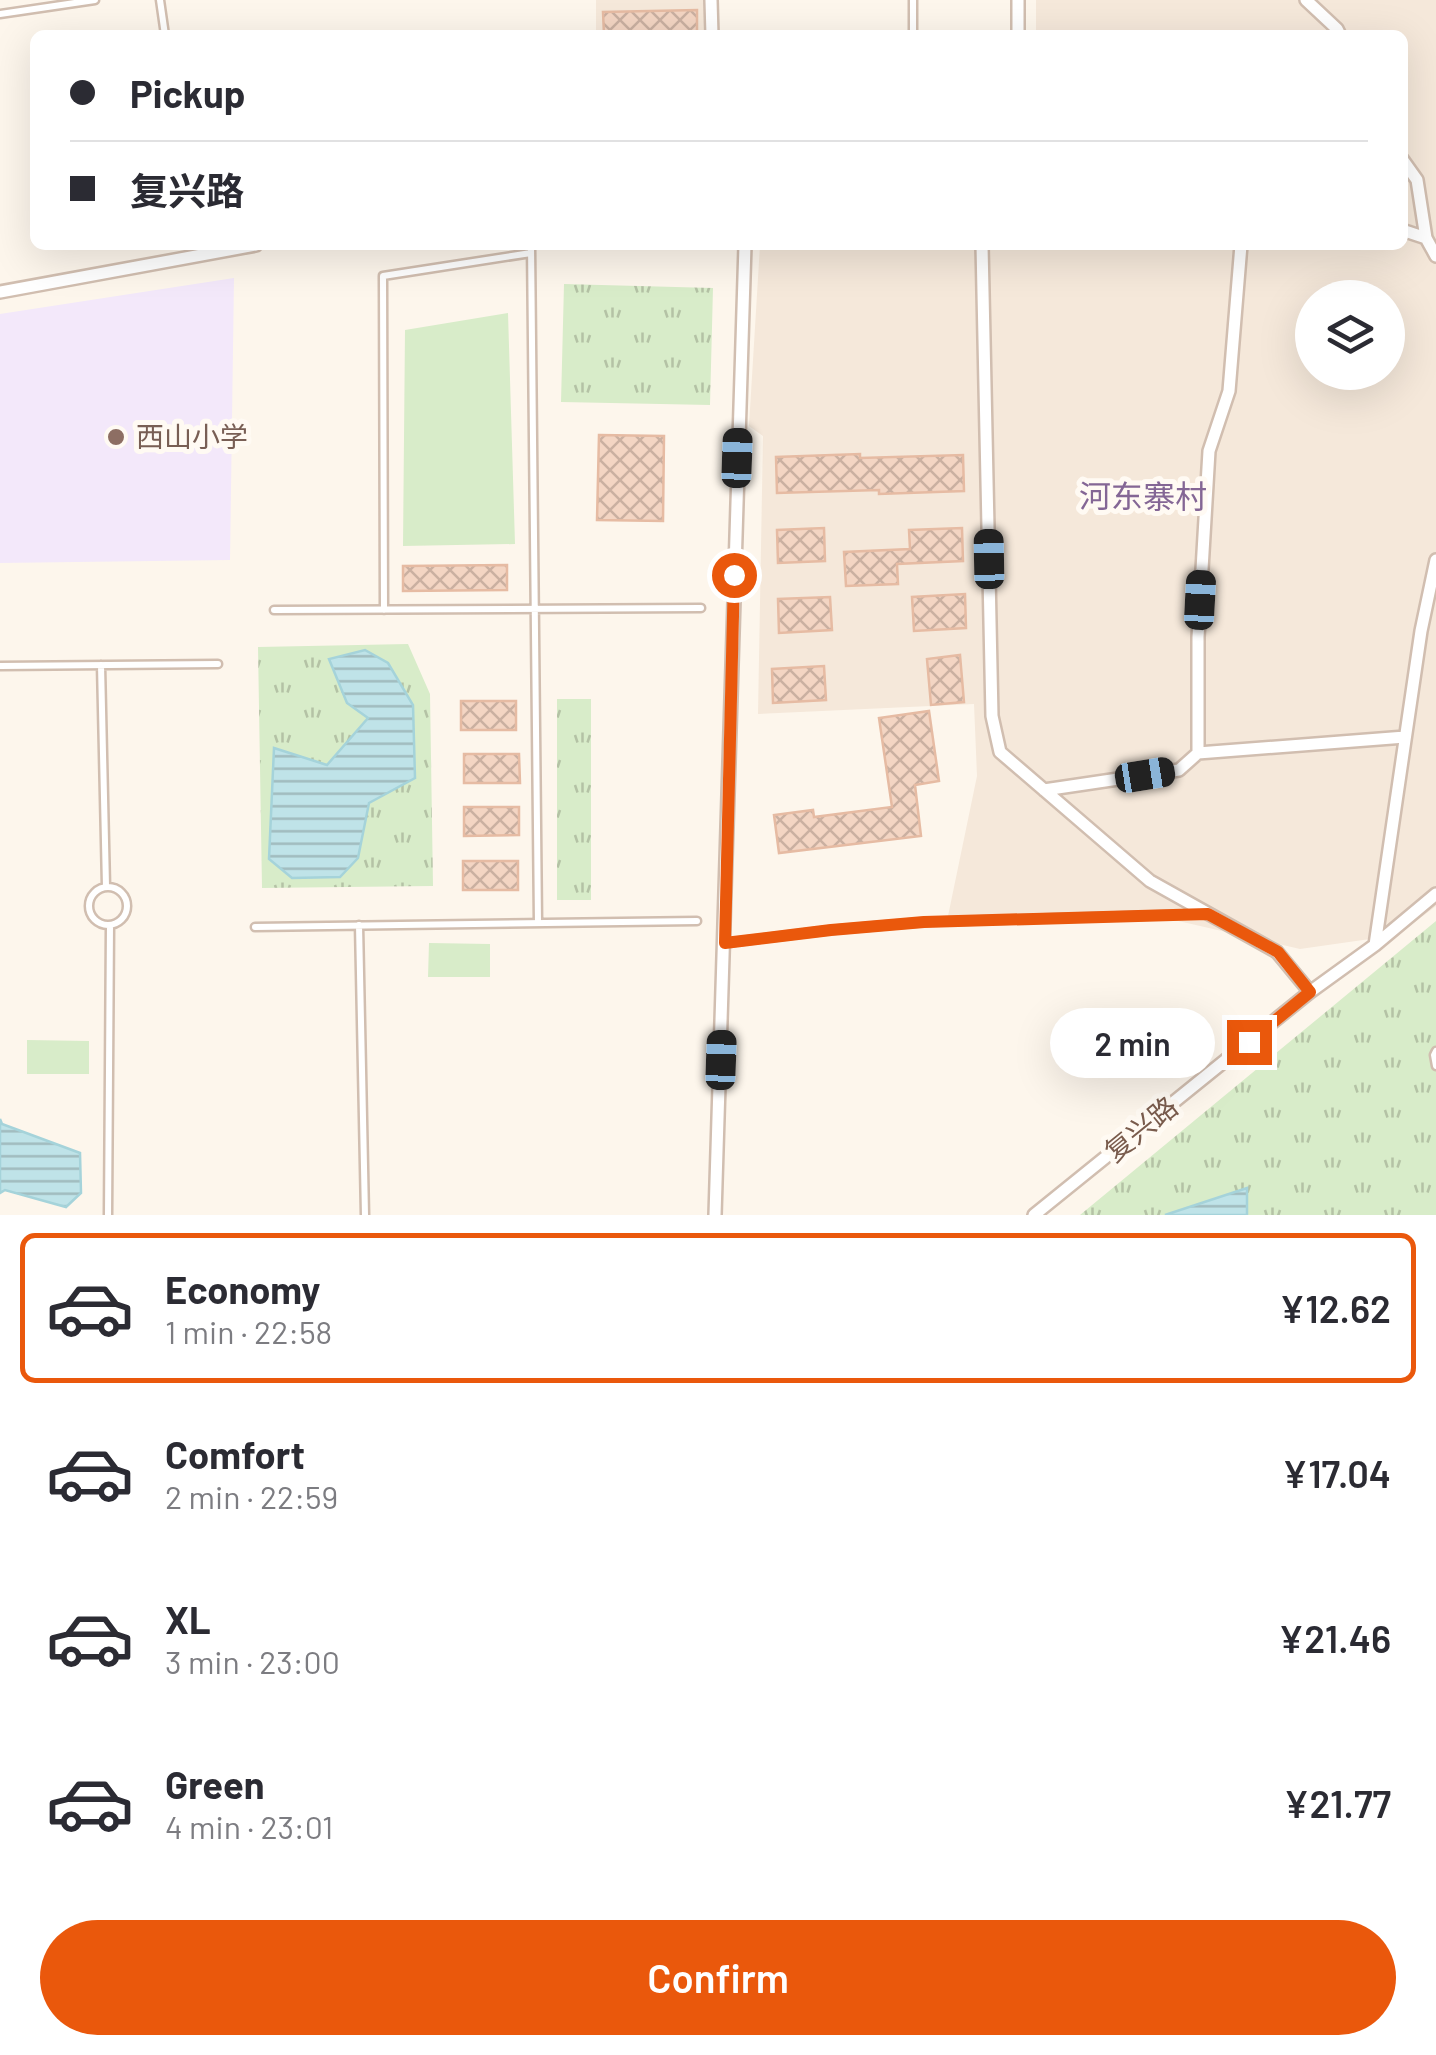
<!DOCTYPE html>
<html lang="en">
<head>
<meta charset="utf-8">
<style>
	body { margin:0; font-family:Barlow,"Noto Sans SC",sans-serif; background:#f7f7f7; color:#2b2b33; height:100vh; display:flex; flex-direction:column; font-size:38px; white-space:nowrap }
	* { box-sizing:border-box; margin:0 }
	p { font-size:32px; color:#7c7c81 }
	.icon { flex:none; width:55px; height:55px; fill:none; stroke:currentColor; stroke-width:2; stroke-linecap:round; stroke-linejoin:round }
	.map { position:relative; height:1215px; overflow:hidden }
	.drawer { display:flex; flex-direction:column; background:#fff; flex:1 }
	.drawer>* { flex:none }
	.guide { position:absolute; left:30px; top:30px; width:1378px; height:220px; border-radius:15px; box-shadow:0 10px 40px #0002; display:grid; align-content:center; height:220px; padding:0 40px; background:#fff }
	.controls { position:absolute; left:1295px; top:280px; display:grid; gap:20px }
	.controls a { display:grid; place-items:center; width:110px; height:110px; border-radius:50%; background:#fff; box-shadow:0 10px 40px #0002; font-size:50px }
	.end { position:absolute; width:45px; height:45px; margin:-22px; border:12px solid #ea580c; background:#fff; box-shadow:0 0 0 5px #fff }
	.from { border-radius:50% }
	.bubble { position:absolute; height:70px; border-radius:35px; background:#fff; box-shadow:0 10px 40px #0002; font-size:32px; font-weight:600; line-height:70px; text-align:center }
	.car { position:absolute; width:30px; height:60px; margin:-30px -15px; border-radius:12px; box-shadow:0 0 8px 2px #0007; background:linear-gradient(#222 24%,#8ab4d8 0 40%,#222 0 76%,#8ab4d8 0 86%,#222 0) }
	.guide b { display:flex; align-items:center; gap:35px; height:95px; font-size:38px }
	.guide b+b { border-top:2px solid #e1e1e2 }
	.guide i { width:25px; height:25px; background:#2b2b33 }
	ul { padding:18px 0 0; list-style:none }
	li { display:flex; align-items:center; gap:30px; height:150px; margin:0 20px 15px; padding:0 20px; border:5px solid transparent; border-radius:15px }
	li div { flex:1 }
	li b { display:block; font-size:38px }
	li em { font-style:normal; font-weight:600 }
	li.active { border-color:#ea580c }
	li>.icon { width:90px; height:90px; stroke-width:1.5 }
	.primary-button { display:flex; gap:20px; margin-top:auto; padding:20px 40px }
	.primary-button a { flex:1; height:115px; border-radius:60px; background:#ea580c; color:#fff; font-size:40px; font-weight:600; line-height:115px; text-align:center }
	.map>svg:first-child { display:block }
</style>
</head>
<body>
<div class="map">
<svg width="1436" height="1215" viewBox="0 0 1436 1215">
	<defs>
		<pattern id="park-tufts" width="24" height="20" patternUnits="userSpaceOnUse" patternTransform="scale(2.5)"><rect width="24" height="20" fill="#d8ecc9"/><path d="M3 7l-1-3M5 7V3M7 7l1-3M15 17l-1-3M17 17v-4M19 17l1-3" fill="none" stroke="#b4c2a5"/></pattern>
		<pattern id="water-rules" width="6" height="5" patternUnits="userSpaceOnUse" patternTransform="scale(2.5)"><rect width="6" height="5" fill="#bfe3e8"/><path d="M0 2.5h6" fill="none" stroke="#a0bbbe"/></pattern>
		<pattern id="building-cross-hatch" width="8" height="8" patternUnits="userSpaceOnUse" patternTransform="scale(2.5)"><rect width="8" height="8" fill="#f3d5c3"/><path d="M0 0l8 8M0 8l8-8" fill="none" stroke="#cab0a1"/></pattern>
	</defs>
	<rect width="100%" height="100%" fill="#fdf6ec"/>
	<!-- residential -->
	<path fill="#f5e8da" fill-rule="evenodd" d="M596,0H718L719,35H596Z
		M1036,0H1436V906L1398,935L1300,949L1174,920L948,916L977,776L974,704L758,714L763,436L749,426L760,245H1402V35H1036ZM1312,298H1388V372H1312Z"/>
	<!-- education -->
	<path fill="#f3e8fa" d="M234,278L230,560L0,563V314Z"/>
	<!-- park -->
	<path fill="url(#park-tufts)" d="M564,284L713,288L710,405L561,402Z
		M408,644L430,694L433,886L262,888L258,647Z
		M557,699H591V900H557Z
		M1436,921V1215H1080Z"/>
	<!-- pitch -->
	<path fill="#d8ecc9" d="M508,313L515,544L403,546L405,330Z
		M429,943L490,944V977H428Z
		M27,1040L89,1041V1074H27Z"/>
	<!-- water -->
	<path fill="url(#water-rules)" stroke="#a5d3da" stroke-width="2.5" d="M365,650L388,663L413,705L415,778L369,803L358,858L340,877L292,878L269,859L274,748L327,765L368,718L347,703L329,659Z
		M0,1119L2,1124L80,1153L81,1193L66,1207L5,1190L0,1193Z
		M1247,1188V1215H1165Z"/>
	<!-- building -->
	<path fill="url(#building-cross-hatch)" stroke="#e6bba3" stroke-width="2.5" d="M697,10V35H604L603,12Z
		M599,435L664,436L663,521L597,520Z
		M860,454V458L963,455L964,491L879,494V490L777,493L776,457Z
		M824,528L825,561L778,563L777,530Z
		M962,528L963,561L897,564L898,584L846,586L844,552L910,549L909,530Z
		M507,565V590L403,591V566Z
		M965,594L966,628L914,631L912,597Z
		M830,597L832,630L779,633L778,599Z
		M960,655L964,702L931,705L927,659Z
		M824,666L826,700L773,703L772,669Z
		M461,701H516V730H461Z
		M929,711L939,781L915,785L921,836L779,853L774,815L813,810L814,817L892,807L879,718Z
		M464,754H519L520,783H464Z
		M464,807H519V835L464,836Z
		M463,861H518V890H463Z"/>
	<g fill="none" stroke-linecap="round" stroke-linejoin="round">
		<defs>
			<path id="service" d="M160,0L165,35
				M913,0V35
				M0,14L95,0
				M531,245L538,923
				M274,610L701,608
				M384,610L383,276L531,253
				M101,665L106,886
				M0,666L218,664
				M89 906a19 19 0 1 1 38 0a19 19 0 1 1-38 0Z
				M359,925L365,1215
				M255,927L697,921
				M725,943L831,930L924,922L1203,914
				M1436,1051L1434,1055L1436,1066
				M108,1215L110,925"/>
			<path id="minor" d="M711,0L712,35
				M1018,0V35
				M1306,0L1337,29L1340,35
				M1402,159L1417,180L1426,238
				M1402,230L1426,238L1436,256
				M982,245L992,716L1000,752L1150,881L1277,952L1310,992
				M0,292L256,245
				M1198,753V637L1209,451L1229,391L1241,245
				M1044,790L1179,770L1198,753L1405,737
				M1375,945L1421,631L1436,560
				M715,1215C727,892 733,568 745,245
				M1034,1215L1310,992L1375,945L1436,894"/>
		</defs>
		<!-- service casing -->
		<use href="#service" stroke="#d1beb0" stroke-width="11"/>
		<!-- minor casing -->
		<use href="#minor" stroke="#d1beb0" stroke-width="16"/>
		<!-- service -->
		<use href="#service" stroke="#fff" stroke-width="6"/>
		<!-- minor -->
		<use href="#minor" stroke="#fff" stroke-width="11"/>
	</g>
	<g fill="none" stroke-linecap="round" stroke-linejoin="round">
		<!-- route -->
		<path stroke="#ea580c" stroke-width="12" d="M734,575L725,943L831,930L924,922L1208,914L1278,952L1310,992L1249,1042"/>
	</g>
	<!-- markers -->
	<circle fill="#8d6e63" stroke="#fffaf3" stroke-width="4" cx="116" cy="437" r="10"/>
	<g text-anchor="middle" stroke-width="10" stroke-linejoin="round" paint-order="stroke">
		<!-- education labels -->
		<g font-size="28" fill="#785e54" stroke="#fffaf3" text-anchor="start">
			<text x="136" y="447">西山小学</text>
		</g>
		<!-- street labels -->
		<g font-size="28" fill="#7a5c4d" stroke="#fffaf3">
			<text transform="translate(1141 1129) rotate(-39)" y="10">复兴路</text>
		</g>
		<!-- quarter labels -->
		<g font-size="32" fill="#846695" stroke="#fffaf3">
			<text x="1143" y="508">河东寨村</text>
		</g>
	</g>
</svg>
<div class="controls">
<a><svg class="icon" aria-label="layers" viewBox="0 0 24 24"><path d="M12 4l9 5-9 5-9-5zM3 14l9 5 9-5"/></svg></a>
</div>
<i class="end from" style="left:734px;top:575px"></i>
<i class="end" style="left:1249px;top:1042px"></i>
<div class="bubble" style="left:1050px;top:1008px;width:165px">2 min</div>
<i class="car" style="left:737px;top:458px;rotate:2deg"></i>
<i class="car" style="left:989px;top:559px;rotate:359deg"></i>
<i class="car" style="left:1200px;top:600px;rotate:3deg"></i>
<i class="car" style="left:1145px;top:775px;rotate:81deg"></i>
<i class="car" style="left:721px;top:1060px;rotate:2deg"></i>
<div class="guide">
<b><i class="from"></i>Pickup</b>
<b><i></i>复兴路</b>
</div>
</div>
<section class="drawer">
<ul>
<li class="active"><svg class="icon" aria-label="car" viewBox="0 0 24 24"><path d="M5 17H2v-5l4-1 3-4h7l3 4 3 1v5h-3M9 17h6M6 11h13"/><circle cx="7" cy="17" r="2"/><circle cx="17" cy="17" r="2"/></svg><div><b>Economy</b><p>1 min · 22:58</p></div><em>¥12.62</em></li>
<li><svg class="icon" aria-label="car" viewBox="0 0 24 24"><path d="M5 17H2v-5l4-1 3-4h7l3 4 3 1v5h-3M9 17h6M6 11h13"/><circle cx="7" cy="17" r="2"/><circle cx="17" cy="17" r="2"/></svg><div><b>Comfort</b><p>2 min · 22:59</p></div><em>¥17.04</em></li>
<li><svg class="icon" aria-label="car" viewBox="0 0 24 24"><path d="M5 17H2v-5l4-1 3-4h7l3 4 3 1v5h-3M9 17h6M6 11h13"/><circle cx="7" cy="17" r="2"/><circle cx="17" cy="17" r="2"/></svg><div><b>XL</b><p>3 min · 23:00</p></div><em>¥21.46</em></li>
<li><svg class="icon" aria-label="car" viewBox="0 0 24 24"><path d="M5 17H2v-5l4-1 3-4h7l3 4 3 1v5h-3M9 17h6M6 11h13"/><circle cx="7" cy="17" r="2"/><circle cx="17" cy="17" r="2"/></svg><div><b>Green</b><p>4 min · 23:01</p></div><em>¥21.77</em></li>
</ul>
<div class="primary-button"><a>Confirm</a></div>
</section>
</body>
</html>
